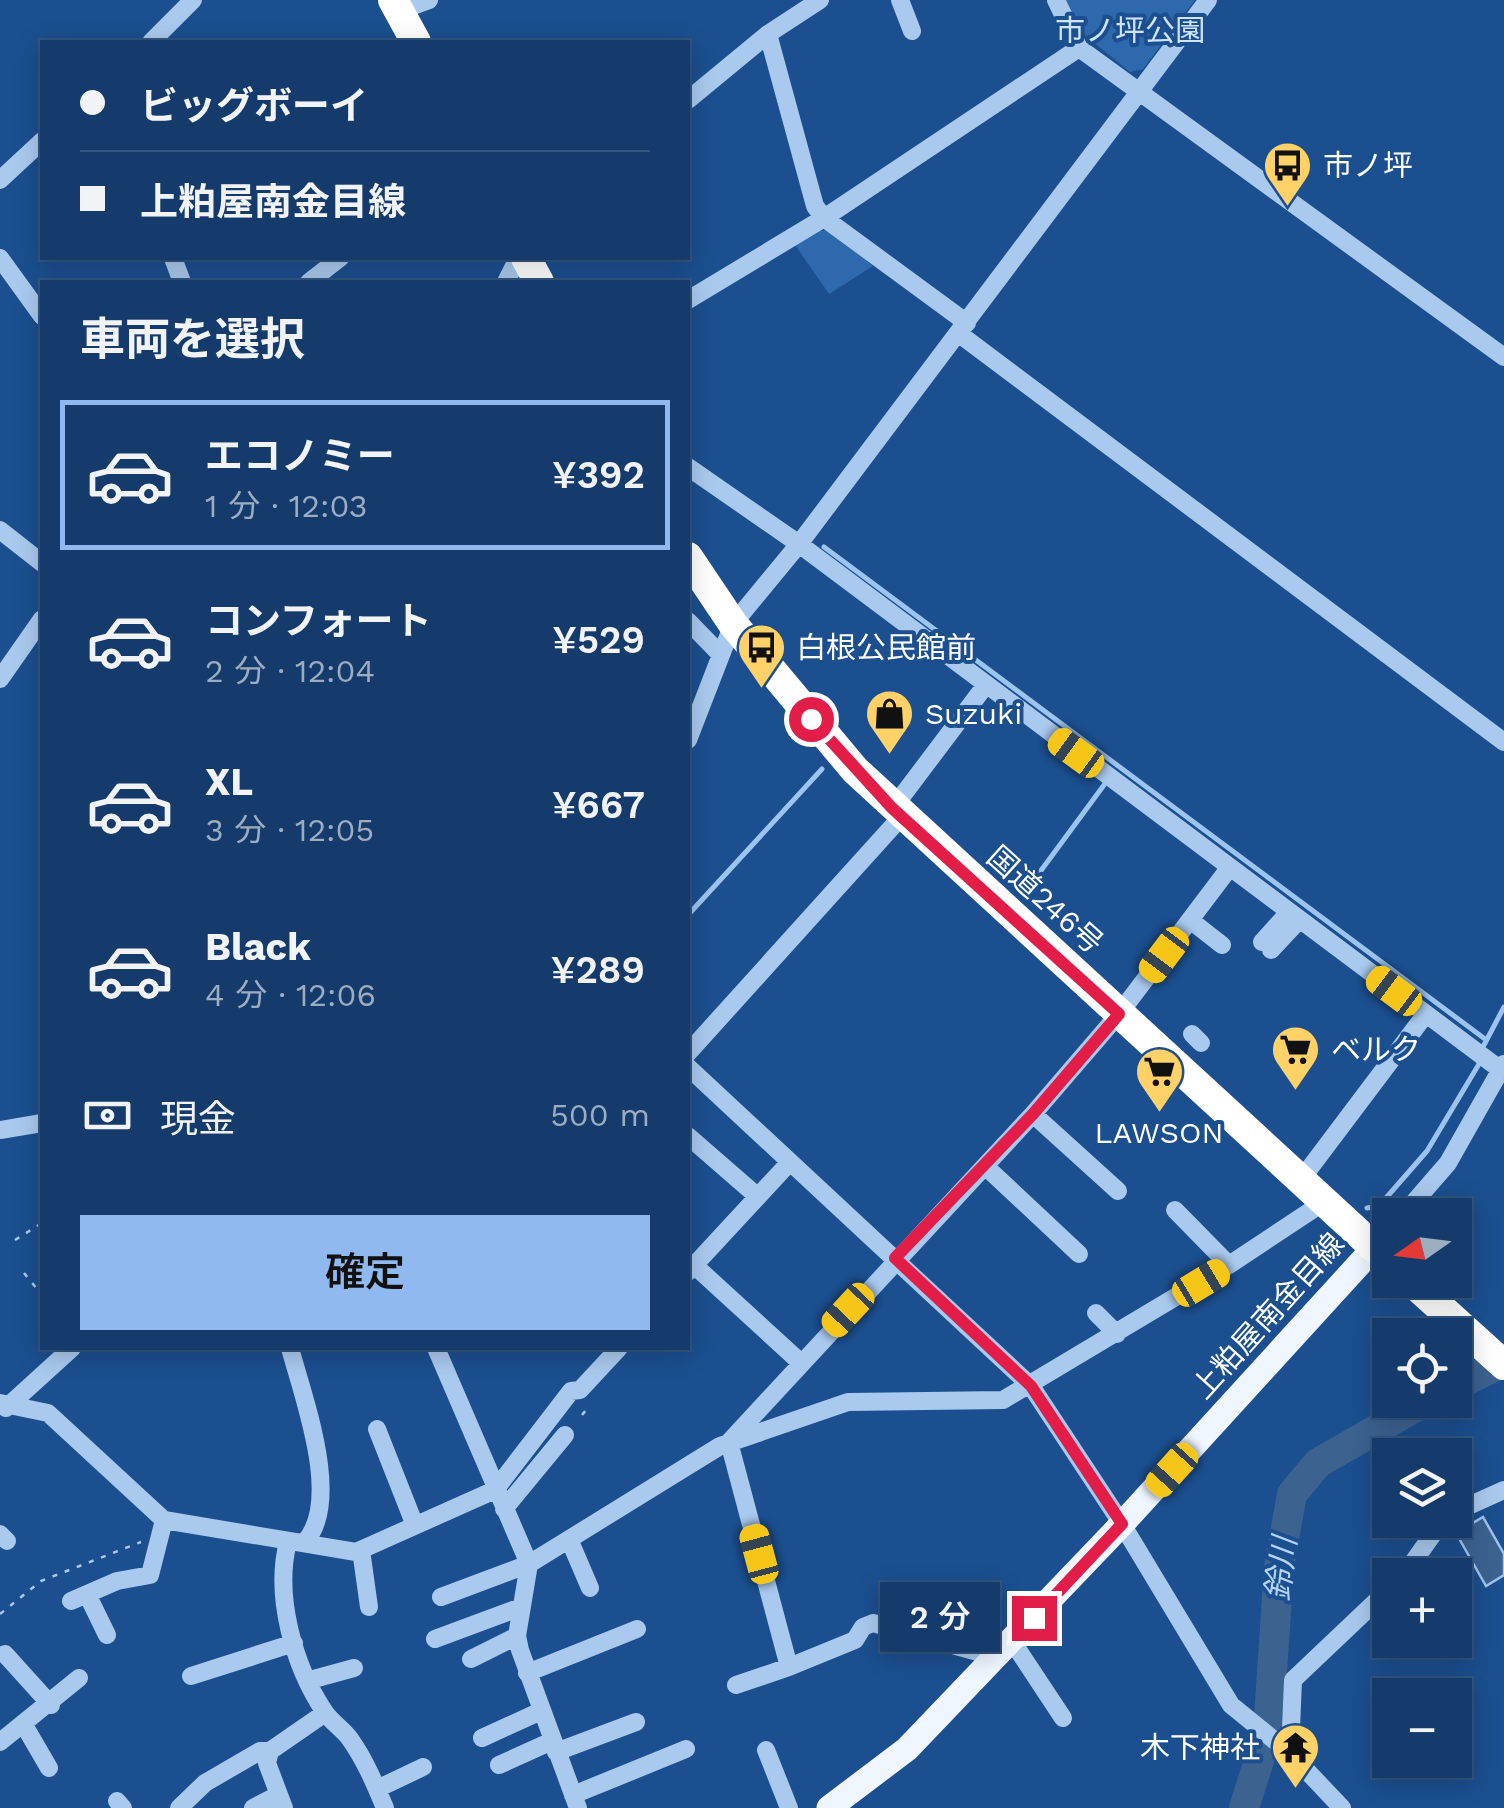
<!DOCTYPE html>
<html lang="ja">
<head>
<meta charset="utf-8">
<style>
	body { margin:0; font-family:"Work Sans","Noto Sans JP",sans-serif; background:#214673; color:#f1f3f6; height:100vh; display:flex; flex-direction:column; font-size:38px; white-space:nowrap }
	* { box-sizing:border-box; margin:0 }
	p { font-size:32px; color:#9dadc1 }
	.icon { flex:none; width:55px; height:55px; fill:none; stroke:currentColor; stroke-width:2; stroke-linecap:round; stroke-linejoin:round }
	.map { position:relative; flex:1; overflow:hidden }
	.side { position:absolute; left:40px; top:280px; width:650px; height:1070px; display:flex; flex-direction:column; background:#143b6b; border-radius:0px; box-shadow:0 5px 25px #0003,0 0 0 2px #33557e }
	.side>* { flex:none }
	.guide { position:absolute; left:40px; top:40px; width:650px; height:220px; border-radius:0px; box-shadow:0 5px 25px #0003,0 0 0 2px #33557e; display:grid; align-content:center; height:220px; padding:0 40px; background:#143b6b }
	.needle { width:65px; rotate:256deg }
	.buttons { position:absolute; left:1372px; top:1198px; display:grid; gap:20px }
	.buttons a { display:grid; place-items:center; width:100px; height:100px; border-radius:0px; background:#143b6b; box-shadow:0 5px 25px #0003,0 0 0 2px #33557e; font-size:50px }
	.end { position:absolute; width:45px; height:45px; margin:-22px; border:12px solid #e11d48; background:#fff; box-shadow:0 0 0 5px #fff }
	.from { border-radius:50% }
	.bubble { position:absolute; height:70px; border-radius:0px; background:#143b6b; box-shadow:0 5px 25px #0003,0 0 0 2px #33557e; font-size:32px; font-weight:600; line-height:70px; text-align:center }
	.car { position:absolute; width:30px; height:60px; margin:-30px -15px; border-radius:12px; box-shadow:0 0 8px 2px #0007; background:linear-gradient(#f5c518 24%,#345 0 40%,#f5c518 0 76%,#345 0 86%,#f5c518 0) }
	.guide b { display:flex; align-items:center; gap:35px; height:95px; font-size:38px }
	.guide b+b { border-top:2px solid #33557e }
	.guide i { width:25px; height:25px; background:#f1f3f6 }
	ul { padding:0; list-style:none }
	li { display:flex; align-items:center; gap:30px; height:150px; margin:0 20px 15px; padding:0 20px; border:5px solid transparent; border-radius:0px }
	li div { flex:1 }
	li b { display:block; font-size:38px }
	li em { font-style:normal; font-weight:600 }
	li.on { border-color:#90b9f0 }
	li>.icon { width:90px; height:90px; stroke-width:1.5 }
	h2 { padding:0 40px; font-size:45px; line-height:120px }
	.pay { display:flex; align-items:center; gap:25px; height:110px; padding:0 40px; font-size:38px }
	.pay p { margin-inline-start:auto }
	.primary-button { display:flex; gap:20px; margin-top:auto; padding:20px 40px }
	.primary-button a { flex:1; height:115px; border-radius:0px; background:#90b9f0; color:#111; font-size:40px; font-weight:600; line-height:115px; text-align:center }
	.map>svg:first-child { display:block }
</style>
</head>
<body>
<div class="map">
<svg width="1504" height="1808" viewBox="0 0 1504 1808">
	<rect width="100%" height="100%" fill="#1b4f8f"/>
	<!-- green -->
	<path fill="#2e69ad" d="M1063,0H1195L1143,69L1130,72L1086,36Z
		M829,230L873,266L829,294L793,242L814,231Z"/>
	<!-- water -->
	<path fill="#3c6290" stroke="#9cc4f0" stroke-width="2.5" d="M1483,1517L1504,1554V1575L1486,1586L1456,1533Z"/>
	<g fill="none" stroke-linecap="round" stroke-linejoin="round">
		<!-- stream -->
		<path stroke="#9cc4f0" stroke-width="5" d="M824,547L1485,1039
			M1023,895L1104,785
			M688,915L822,769
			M1484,1045L1504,1007
			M1367,1208L1379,1206L1427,1151L1479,1064"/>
		<!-- river -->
		<path stroke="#3c6290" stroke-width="30" d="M1455,1386L1504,1362
			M1244,1808L1268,1732L1279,1567L1292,1494L1318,1463L1428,1400"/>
		<!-- path -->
		<path stroke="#a9c9ee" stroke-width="2.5" stroke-dasharray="5 8" stroke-linecap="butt" d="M15,1240L42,1223
			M24,1273L42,1295
			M582,1415L586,1410
			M0,1614L41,1581L141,1542"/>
		<!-- minor -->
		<path stroke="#a9c9ee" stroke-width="18" d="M900,0L912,31
			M1056,0L1079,48
			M399,11L429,0
			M768,34L815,206L824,218L967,323
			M151,42L193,0
			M688,100L768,34L820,0
			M0,180L42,141
			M0,258L42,316
			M173,258L182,282
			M309,282L340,258
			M506,282L518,258
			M688,300L824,218L1079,48L1504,357
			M958,333L1504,742
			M688,467L799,544L1501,1070
			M0,530L42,563
			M688,621L720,654
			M0,679L42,619
			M688,740L733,624L799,544L1208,0
			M893,808L985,686
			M1190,920L1222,945
			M1262,942L1289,912
			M1271,950L1299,920
			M1192,1034L1201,1043
			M688,1053L902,816
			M688,1067L1031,1386L1122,1524L1231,1705L1290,1753L1342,1808
			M1033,1114L1118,1191
			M0,1130L42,1123
			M688,1136L757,1196
			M985,1166L1079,1254
			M1300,1181L1425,1015
			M1175,1210L1229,1265
			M1403,1215L1448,1163L1504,1064
			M694,1265L800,1362
			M688,1272L790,1162
			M1096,1313L1117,1334
			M290,1348C303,1397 343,1502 304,1543
			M436,1348L529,1564L517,1636L520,1650L578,1808
			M0,1403L48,1413L164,1520L356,1552L495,1490L571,1391L580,1390L619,1348
			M6,1408L72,1348
			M377,1429L414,1523
			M504,1509L565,1435
			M1455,1512L1504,1490
			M0,1534L7,1541
			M569,1539L590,1588
			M288,1542C274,1596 294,1666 324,1711C331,1722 343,1729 350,1739C365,1760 375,1784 385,1808
			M361,1550L369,1607
			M1404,1575L1443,1520
			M87,1594L107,1635
			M441,1597L529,1564L720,1446L848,1402L1003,1400L1229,1265L1324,1202
			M71,1601L117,1581L150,1575L164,1520
			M435,1639L521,1607
			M1012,1641L1063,1718
			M5,1654L51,1705
			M996,1657L873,1623L863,1627L855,1640L789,1667L729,1442L1033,1114L1119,1014L1230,867
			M471,1659L517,1636
			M527,1673L637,1629
			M191,1676L294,1643
			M310,1680L354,1668
			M736,1685L789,1667
			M24,1725L49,1768
			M482,1738L541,1711
			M0,1742L79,1678
			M766,1750L789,1808
			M556,1752L636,1722
			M1290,1753L1293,1680L1390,1588
			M499,1765L552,1741
			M377,1789L423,1767
			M573,1795L686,1749
			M117,1801L123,1808
			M179,1808L205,1783L260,1751H270
			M253,1808L278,1795
			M284,1808L267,1763L270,1751L325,1713"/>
		<!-- major -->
		<path stroke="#f0f6ff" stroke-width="25" d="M829,1808L907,1749L1122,1524L1374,1248"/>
		<!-- highway -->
		<path stroke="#fff" stroke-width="30" d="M393,0L416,42
			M526,258L539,282
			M688,557L733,624L855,770L1390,1262
			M1410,1280L1504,1365"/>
	</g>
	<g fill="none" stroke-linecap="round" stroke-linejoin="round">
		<!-- route -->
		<path stroke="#e11d48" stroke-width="12" d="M811,719L892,808L1119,1014L1033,1114L895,1258L1031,1386L1122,1524L1034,1618"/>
	</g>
	<!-- icons -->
	<defs>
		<symbol id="bus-pin" viewBox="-11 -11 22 30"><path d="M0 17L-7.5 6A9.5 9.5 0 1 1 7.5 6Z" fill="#ffd166" stroke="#1b4f8f"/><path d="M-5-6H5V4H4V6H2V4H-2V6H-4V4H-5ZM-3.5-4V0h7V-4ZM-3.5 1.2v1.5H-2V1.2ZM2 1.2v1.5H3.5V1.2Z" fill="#111"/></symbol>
		<symbol id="shop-pin" viewBox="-11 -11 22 30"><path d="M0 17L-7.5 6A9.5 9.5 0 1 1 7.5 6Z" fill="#ffd166" stroke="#1b4f8f"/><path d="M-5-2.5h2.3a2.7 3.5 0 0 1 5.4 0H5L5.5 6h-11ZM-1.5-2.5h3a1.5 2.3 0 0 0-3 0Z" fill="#111"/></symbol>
		<symbol id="supermarket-pin" viewBox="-11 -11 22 30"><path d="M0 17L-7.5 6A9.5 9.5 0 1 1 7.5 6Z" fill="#ffd166" stroke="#1b4f8f"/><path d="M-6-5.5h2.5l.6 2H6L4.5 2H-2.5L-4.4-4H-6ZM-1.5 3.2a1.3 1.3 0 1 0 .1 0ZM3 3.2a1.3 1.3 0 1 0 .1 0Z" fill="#111"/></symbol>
		<symbol id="temple-pin" viewBox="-11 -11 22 30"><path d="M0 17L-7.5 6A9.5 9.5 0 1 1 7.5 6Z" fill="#ffd166" stroke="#1b4f8f"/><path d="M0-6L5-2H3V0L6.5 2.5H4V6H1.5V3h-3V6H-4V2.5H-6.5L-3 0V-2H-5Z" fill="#111"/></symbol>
	</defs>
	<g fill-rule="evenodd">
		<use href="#bus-pin" x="1260" y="138" width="55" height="75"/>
		<use href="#bus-pin" x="734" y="620" width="55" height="75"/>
		<use href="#shop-pin" x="862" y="686" width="55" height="75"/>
		<use href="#supermarket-pin" x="1268" y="1022" width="55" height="75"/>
		<use href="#supermarket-pin" x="1132" y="1044" width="55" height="75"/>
		<use href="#temple-pin" x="1268" y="1720" width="55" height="75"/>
	</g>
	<g text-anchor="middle" stroke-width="8" stroke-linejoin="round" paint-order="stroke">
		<!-- park labels -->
		<g font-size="30" fill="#cfe3fa" stroke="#1b4f8f">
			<text x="1130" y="41">市ノ坪公園</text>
		</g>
		<!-- poi labels -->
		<g font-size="30" fill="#fff" stroke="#1b4f8f" text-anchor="start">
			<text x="1323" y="176">市ノ坪</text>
			<text x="796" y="658">白根公民館前</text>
			<text x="925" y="724">Suzuki</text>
			<text x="1331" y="1060">ベルク</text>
			<text x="1159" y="1143" text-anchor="middle">LAWSON</text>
			<text x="1260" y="1758" text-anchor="end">木下神社</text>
		</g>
		<!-- street labels -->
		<g font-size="30" fill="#fff" stroke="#1b4f8f">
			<text transform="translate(1045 900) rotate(42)" y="10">国道246号</text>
			<text transform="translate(1268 1316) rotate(-48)" y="10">上粕屋南金目線</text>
		</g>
		<!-- water labels -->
		<g font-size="32" font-style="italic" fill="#b5d3f5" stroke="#1b4f8f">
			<text transform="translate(1281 1569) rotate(-83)" y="11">鈴川</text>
		</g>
	</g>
</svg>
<div class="buttons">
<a><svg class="needle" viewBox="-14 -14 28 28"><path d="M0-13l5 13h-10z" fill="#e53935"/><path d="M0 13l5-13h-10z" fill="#9dadc1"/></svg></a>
<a><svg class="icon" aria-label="locate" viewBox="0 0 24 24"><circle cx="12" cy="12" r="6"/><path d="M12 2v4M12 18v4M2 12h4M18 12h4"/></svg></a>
<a><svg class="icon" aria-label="layers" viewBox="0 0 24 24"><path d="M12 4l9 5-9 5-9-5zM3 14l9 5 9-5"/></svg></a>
<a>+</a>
<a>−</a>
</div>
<i class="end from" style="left:811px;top:719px"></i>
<i class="end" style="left:1034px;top:1618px"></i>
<div class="bubble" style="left:880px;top:1582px;width:120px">2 分</div>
<i class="car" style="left:1076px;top:753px;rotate:306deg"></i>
<i class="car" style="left:1164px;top:955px;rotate:217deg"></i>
<i class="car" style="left:1394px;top:991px;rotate:307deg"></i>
<i class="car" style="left:1201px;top:1283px;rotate:59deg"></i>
<i class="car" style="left:848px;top:1310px;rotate:223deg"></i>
<i class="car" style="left:1172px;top:1470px;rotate:222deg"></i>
<i class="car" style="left:759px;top:1554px;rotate:345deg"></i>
<div class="guide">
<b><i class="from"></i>ビッグボーイ</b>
<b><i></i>上粕屋南金目線</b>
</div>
<section class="side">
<h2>車両を選択</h2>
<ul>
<li class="on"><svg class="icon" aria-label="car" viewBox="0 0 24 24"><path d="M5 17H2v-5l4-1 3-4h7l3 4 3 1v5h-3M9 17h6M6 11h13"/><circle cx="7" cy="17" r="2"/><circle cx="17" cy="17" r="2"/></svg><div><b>エコノミー</b><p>1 分 · 12:03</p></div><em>¥392</em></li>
<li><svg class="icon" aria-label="car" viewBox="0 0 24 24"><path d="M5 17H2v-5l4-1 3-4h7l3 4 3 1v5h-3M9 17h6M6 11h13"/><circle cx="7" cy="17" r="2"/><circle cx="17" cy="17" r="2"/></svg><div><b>コンフォート</b><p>2 分 · 12:04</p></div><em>¥529</em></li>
<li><svg class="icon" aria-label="car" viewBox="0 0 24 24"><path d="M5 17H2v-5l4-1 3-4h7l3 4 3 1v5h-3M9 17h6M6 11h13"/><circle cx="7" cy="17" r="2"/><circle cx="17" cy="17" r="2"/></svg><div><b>XL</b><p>3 分 · 12:05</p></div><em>¥667</em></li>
<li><svg class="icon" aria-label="car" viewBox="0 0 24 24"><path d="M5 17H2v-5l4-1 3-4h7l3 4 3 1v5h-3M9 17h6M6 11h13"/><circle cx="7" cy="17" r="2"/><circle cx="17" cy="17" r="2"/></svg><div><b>Black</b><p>4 分 · 12:06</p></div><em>¥289</em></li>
</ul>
<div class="pay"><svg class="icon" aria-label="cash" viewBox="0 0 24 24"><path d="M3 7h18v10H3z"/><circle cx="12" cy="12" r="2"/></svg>現金<p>500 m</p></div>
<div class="primary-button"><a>確定</a></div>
</section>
</div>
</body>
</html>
